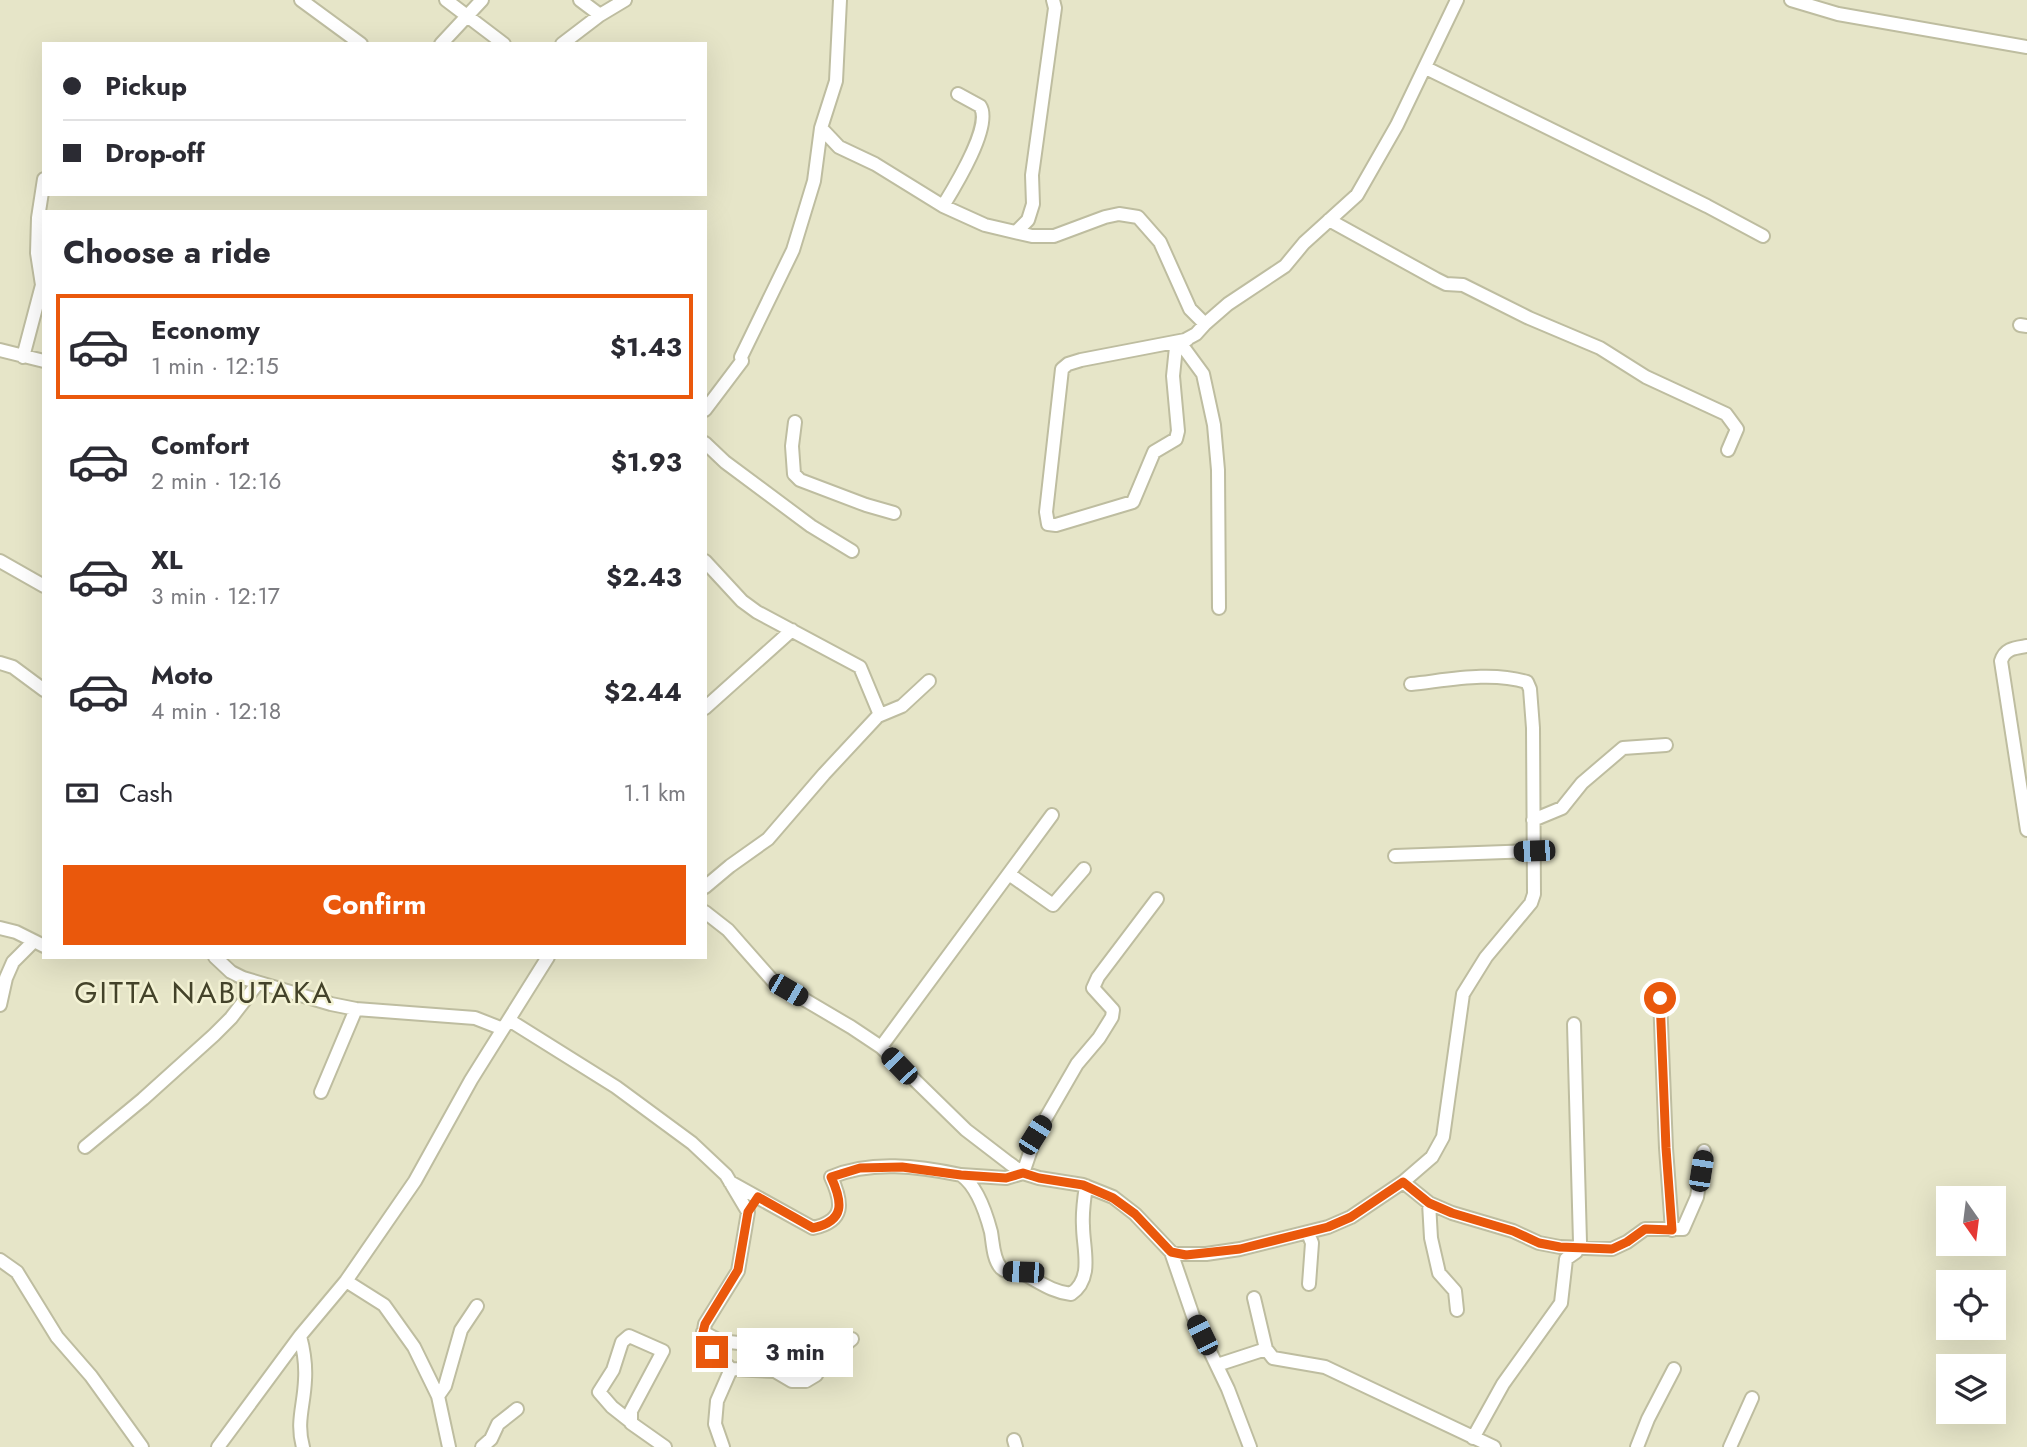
<!DOCTYPE html>
<html lang="en">
<head>
<meta charset="utf-8">
<style>
	body { margin:0; font-family:Jost,sans-serif; background:#f2f2f3; color:#2b2b33; height:100vh; display:flex; flex-direction:column; font-size:26px; white-space:nowrap }
	* { box-sizing:border-box; margin:0 }
	p { font-size:23px; color:#7c7c81 }
	.icon { flex:none; width:38px; height:38px; fill:none; stroke:currentColor; stroke-width:2; stroke-linecap:round; stroke-linejoin:round }
	.map { position:relative; flex:1; overflow:hidden }
	.details { position:absolute; left:42px; top:210px; width:665px; height:749px; display:flex; flex-direction:column; background:#fff; border-radius:0px; box-shadow:0 7px 28px #0002 }
	.details>* { flex:none }
	.guide { position:absolute; left:42px; top:42px; width:665px; height:154px; border-radius:0px; box-shadow:0 7px 28px #0002; display:grid; align-content:center; height:154px; padding:0 21px; background:#fff }
	.needle { width:46px; rotate:166deg }
	.buttons { position:absolute; left:1936px; top:1186px; display:grid; gap:14px }
	.buttons a { display:grid; place-items:center; width:70px; height:70px; border-radius:0px; background:#fff; box-shadow:0 7px 28px #0002; font-size:35px }
	.end { position:absolute; width:32px; height:32px; margin:-16px; border:9px solid #ea580c; background:#fff; box-shadow:0 0 0 4px #fff }
	.from { border-radius:50% }
	.bubble { position:absolute; height:49px; border-radius:0px; background:#fff; box-shadow:0 7px 28px #0002; font-size:23px; font-weight:700; line-height:49px; text-align:center }
	.car { position:absolute; width:21px; height:42px; margin:-21px -10px; border-radius:9px; box-shadow:0 0 5px 2px #0007; background:linear-gradient(#222 24%,#8ab4d8 0 40%,#222 0 76%,#8ab4d8 0 86%,#222 0) }
	.guide b { display:flex; align-items:center; gap:24px; height:66px; font-size:26px }
	.guide b+b { border-top:2px solid #e1e1e2 }
	.guide i { width:18px; height:18px; background:#2b2b33 }
	ul { padding:0; list-style:none }
	li { display:flex; align-items:center; gap:21px; height:105px; margin:0 14px 10px; padding:0 7px; border:4px solid transparent; border-radius:0px }
	li div { flex:1 }
	li b { display:block; font-size:26px }
	li em { font-style:normal; font-weight:700 }
	li.on { border-color:#ea580c }
	li>.icon { width:63px; height:63px; stroke-width:1.5 }
	h2 { padding:0 21px; font-size:32px; line-height:84px }
	.pay { display:flex; align-items:center; gap:18px; height:77px; padding:0 21px; font-size:26px }
	.pay p { margin-inline-start:auto }
	.action { display:flex; gap:14px; margin-top:auto; padding:14px 21px }
	.action a { flex:1; height:80px; border-radius:0px; background:#ea580c; color:#fff; font-size:28px; font-weight:700; line-height:80px; text-align:center }
	.map>svg:first-child { display:block }
</style>
</head>
<body>
<div class="map">
<svg width="2027" height="1447" viewBox="0 0 2027 1447">
	<rect width="100%" height="100%" fill="#e6e5c8"/>
	<g fill="none" stroke-linecap="round" stroke-linejoin="round">
		<defs>
			<path id="minor" d="M301,0L361,44
				M446,0L504,44
				M580,0L600,15
				M1791,0L1838,14L2027,47
				M441,44L482,0
				M562,44L600,15L625,0
				M1426,68L1707,206L1763,236
				M821,128L839,147L875,164L943,206L985,225L1032,236H1054L1105,217L1119,214L1138,217L1160,242L1190,309L1205,324L1228,304L1285,266L1304,243L1357,195L1397,125L1457,0
				M943,206C954,188 993,125 980,106L958,94
				M1329,220L1436,279L1446,284L1463,285L1529,318L1600,348L1646,377L1726,414L1737,429L1728,450
				M1017,231L1028,220L1033,204L1032,175L1055,8L1053,0
				M2020,325L2027,326
				M1188,339L1176,347L1173,376L1178,431L1176,439L1154,452L1133,502L1056,525L1048,524L1046,512L1062,369L1068,364L1081,360L1185,340L1196,334L1205,324
				M1181,344L1203,374L1214,425L1218,470L1219,608
				M0,350L44,361
				M23,357L42,285L37,253L38,218L44,179
				M705,410L742,361L741,357L793,250L814,181L821,128L836,81L840,0
				M795,422L792,446L794,474L800,480L866,505L894,513
				M705,443L725,462L811,526L852,551
				M0,561L44,586
				M705,561L742,601L757,612L860,667L880,715
				M2027,646C2015,648 2005,648 2001,661L2027,830
				M0,663L13,667L44,690
				M705,708L792,630
				M1533,820L1562,808L1582,783L1623,748L1666,745
				M1395,856L1534,851
				M1009,874L1053,905L1084,869
				M705,887L730,866L768,839L824,774L878,716L902,706L929,681
				M705,912L728,930L773,981L851,1027L881,1047L966,1130L1009,1163L1023,1173L1039,1178L1083,1185L1113,1197L1135,1214L1171,1252L1177,1254H1206L1240,1249L1328,1227L1351,1217L1403,1182L1432,1157L1443,1137L1463,994L1486,957L1531,903L1534,894L1533,728L1530,689L1527,682C1490,671 1449,680 1411,684
				M0,928L16,932L44,946
				M215,957L231,972L243,978L331,1004L356,1009L475,1018L503,1029
				M1660,998L1666,1148L1672,1230
				M0,1005L6,978L13,962L33,942
				M509,1020L616,1087L692,1143L726,1175L748,1212L738,1271L705,1324C700,1347 718,1355 731,1369L717,1401L715,1424L723,1447
				M881,1047L1052,815
				M321,1092L356,1009
				M85,1147L143,1099L214,1035L231,1018L258,983
				M961,1175L1006,1178L1023,1173L1036,1135L1077,1064L1099,1038L1112,1017L1113,1010L1093,988L1098,977L1157,899
				M730,1182L813,1228C845,1221 843,1203 831,1177C871,1160 918,1166 961,1175C977,1186 986,1213 991,1232C993,1243 993,1259 1001,1268C1008,1275 1018,1270 1026,1275C1041,1283 1053,1292 1071,1294C1094,1278 1083,1249 1083,1226C1082,1212 1084,1199 1086,1186
				M1403,1182L1429,1203L1452,1213L1513,1231L1539,1243L1560,1247L1612,1249L1627,1242L1645,1229H1683L1697,1197L1704,1151
				M1429,1203L1431,1238L1439,1273L1455,1291L1457,1310
				M1308,1233L1312,1243L1309,1284
				M1171,1252L1193,1316L1228,1389L1250,1447
				M0,1260L17,1272L57,1337L91,1376L142,1447
				M346,1281L384,1305L414,1347L438,1396L449,1447
				M1254,1298L1266,1349
				M703,1332L720,1341L766,1346L793,1367
				M300,1336C304,1351 306,1365 305,1380C304,1406 296,1422 303,1447
				M1217,1365L1266,1349L1273,1358L1325,1367L1494,1447
				M787,1368L825,1361
				M731,1369L775,1371L792,1381H806L816,1375L825,1361L852,1339
				M438,1396L445,1386L461,1330L477,1306
				M631,1422L612,1407L599,1392L613,1370L622,1342L629,1336L663,1351L631,1411V1423L665,1447
				M1473,1438L1503,1384L1561,1303L1566,1259L1576,1252L1580,1242L1574,1024
				M1014,1440L1016,1447
				M218,1447L300,1336L346,1281L415,1181L471,1080L548,957
				M482,1447L491,1439L498,1424L517,1409
				M1637,1447L1648,1419L1674,1369
				M1730,1447L1752,1398"/>
		</defs>
		<!-- minor casing -->
		<use href="#minor" stroke="#bebda0" stroke-width="16"/>
		<!-- minor -->
		<use href="#minor" stroke="#fff" stroke-width="12"/>
	</g>
	<g fill="none" stroke-linecap="round" stroke-linejoin="round">
		<!-- route -->
		<path stroke="#ea580c" stroke-width="9" d="M712,1352L703,1332L705,1324L738,1270L748,1212L758,1197L813,1228C845,1221 843,1203 831,1177L860,1168L902,1167L961,1175L1006,1178L1023,1173L1039,1178L1083,1185L1113,1198L1135,1214L1171,1252L1186,1255L1240,1249L1328,1227L1351,1217L1403,1182L1429,1203L1452,1213L1513,1231L1539,1243L1560,1247L1612,1249L1627,1242L1645,1229L1672,1230L1666,1148L1660,998"/>
	</g>
	<g text-anchor="middle" stroke-width="5" stroke-linejoin="round" paint-order="stroke">
		<!-- quarter labels -->
		<g font-size="30" letter-spacing="2" fill="#44432a" stroke="#f4f3d5">
			<text x="204" y="1003">GITTA NABUTAKA</text>
		</g>
	</g>
</svg>
<div class="buttons">
<a><svg class="needle" viewBox="-14 -14 28 28"><path d="M0-13l5 13h-10z" fill="#e53935"/><path d="M0 13l5-13h-10z" fill="#7c7c81"/></svg></a>
<a><svg class="icon" aria-label="locate" viewBox="0 0 24 24"><circle cx="12" cy="12" r="6"/><path d="M12 2v4M12 18v4M2 12h4M18 12h4"/></svg></a>
<a><svg class="icon" aria-label="layers" viewBox="0 0 24 24"><path d="M12 4l9 5-9 5-9-5zM3 14l9 5 9-5"/></svg></a>
</div>
<i class="end from" style="left:1660px;top:998px"></i>
<i class="end" style="left:712px;top:1352px"></i>
<div class="bubble" style="left:737px;top:1328px;width:116px">3 min</div>
<i class="car" style="left:1534px;top:851px;rotate:268deg"></i>
<i class="car" style="left:788px;top:990px;rotate:120deg"></i>
<i class="car" style="left:899px;top:1066px;rotate:316deg"></i>
<i class="car" style="left:1035px;top:1135px;rotate:32deg"></i>
<i class="car" style="left:1701px;top:1171px;rotate:9deg"></i>
<i class="car" style="left:1023px;top:1272px;rotate:272deg"></i>
<i class="car" style="left:1202px;top:1335px;rotate:334deg"></i>
<div class="guide">
<b><i class="from"></i>Pickup</b>
<b><i></i>Drop-off</b>
</div>
<section class="details">
<h2>Choose a ride</h2>
<ul>
<li class="on"><svg class="icon" aria-label="car" viewBox="0 0 24 24"><path d="M5 17H2v-5l4-1 3-4h7l3 4 3 1v5h-3M9 17h6M6 11h13"/><circle cx="7" cy="17" r="2"/><circle cx="17" cy="17" r="2"/></svg><div><b>Economy</b><p>1 min · 12:15</p></div><em>$1.43</em></li>
<li><svg class="icon" aria-label="car" viewBox="0 0 24 24"><path d="M5 17H2v-5l4-1 3-4h7l3 4 3 1v5h-3M9 17h6M6 11h13"/><circle cx="7" cy="17" r="2"/><circle cx="17" cy="17" r="2"/></svg><div><b>Comfort</b><p>2 min · 12:16</p></div><em>$1.93</em></li>
<li><svg class="icon" aria-label="car" viewBox="0 0 24 24"><path d="M5 17H2v-5l4-1 3-4h7l3 4 3 1v5h-3M9 17h6M6 11h13"/><circle cx="7" cy="17" r="2"/><circle cx="17" cy="17" r="2"/></svg><div><b>XL</b><p>3 min · 12:17</p></div><em>$2.43</em></li>
<li><svg class="icon" aria-label="car" viewBox="0 0 24 24"><path d="M5 17H2v-5l4-1 3-4h7l3 4 3 1v5h-3M9 17h6M6 11h13"/><circle cx="7" cy="17" r="2"/><circle cx="17" cy="17" r="2"/></svg><div><b>Moto</b><p>4 min · 12:18</p></div><em>$2.44</em></li>
</ul>
<div class="pay"><svg class="icon" aria-label="cash" viewBox="0 0 24 24"><path d="M3 7h18v10H3z"/><circle cx="12" cy="12" r="2"/></svg>Cash<p>1.1 km</p></div>
<div class="action"><a>Confirm</a></div>
</section>
</div>
</body>
</html>
